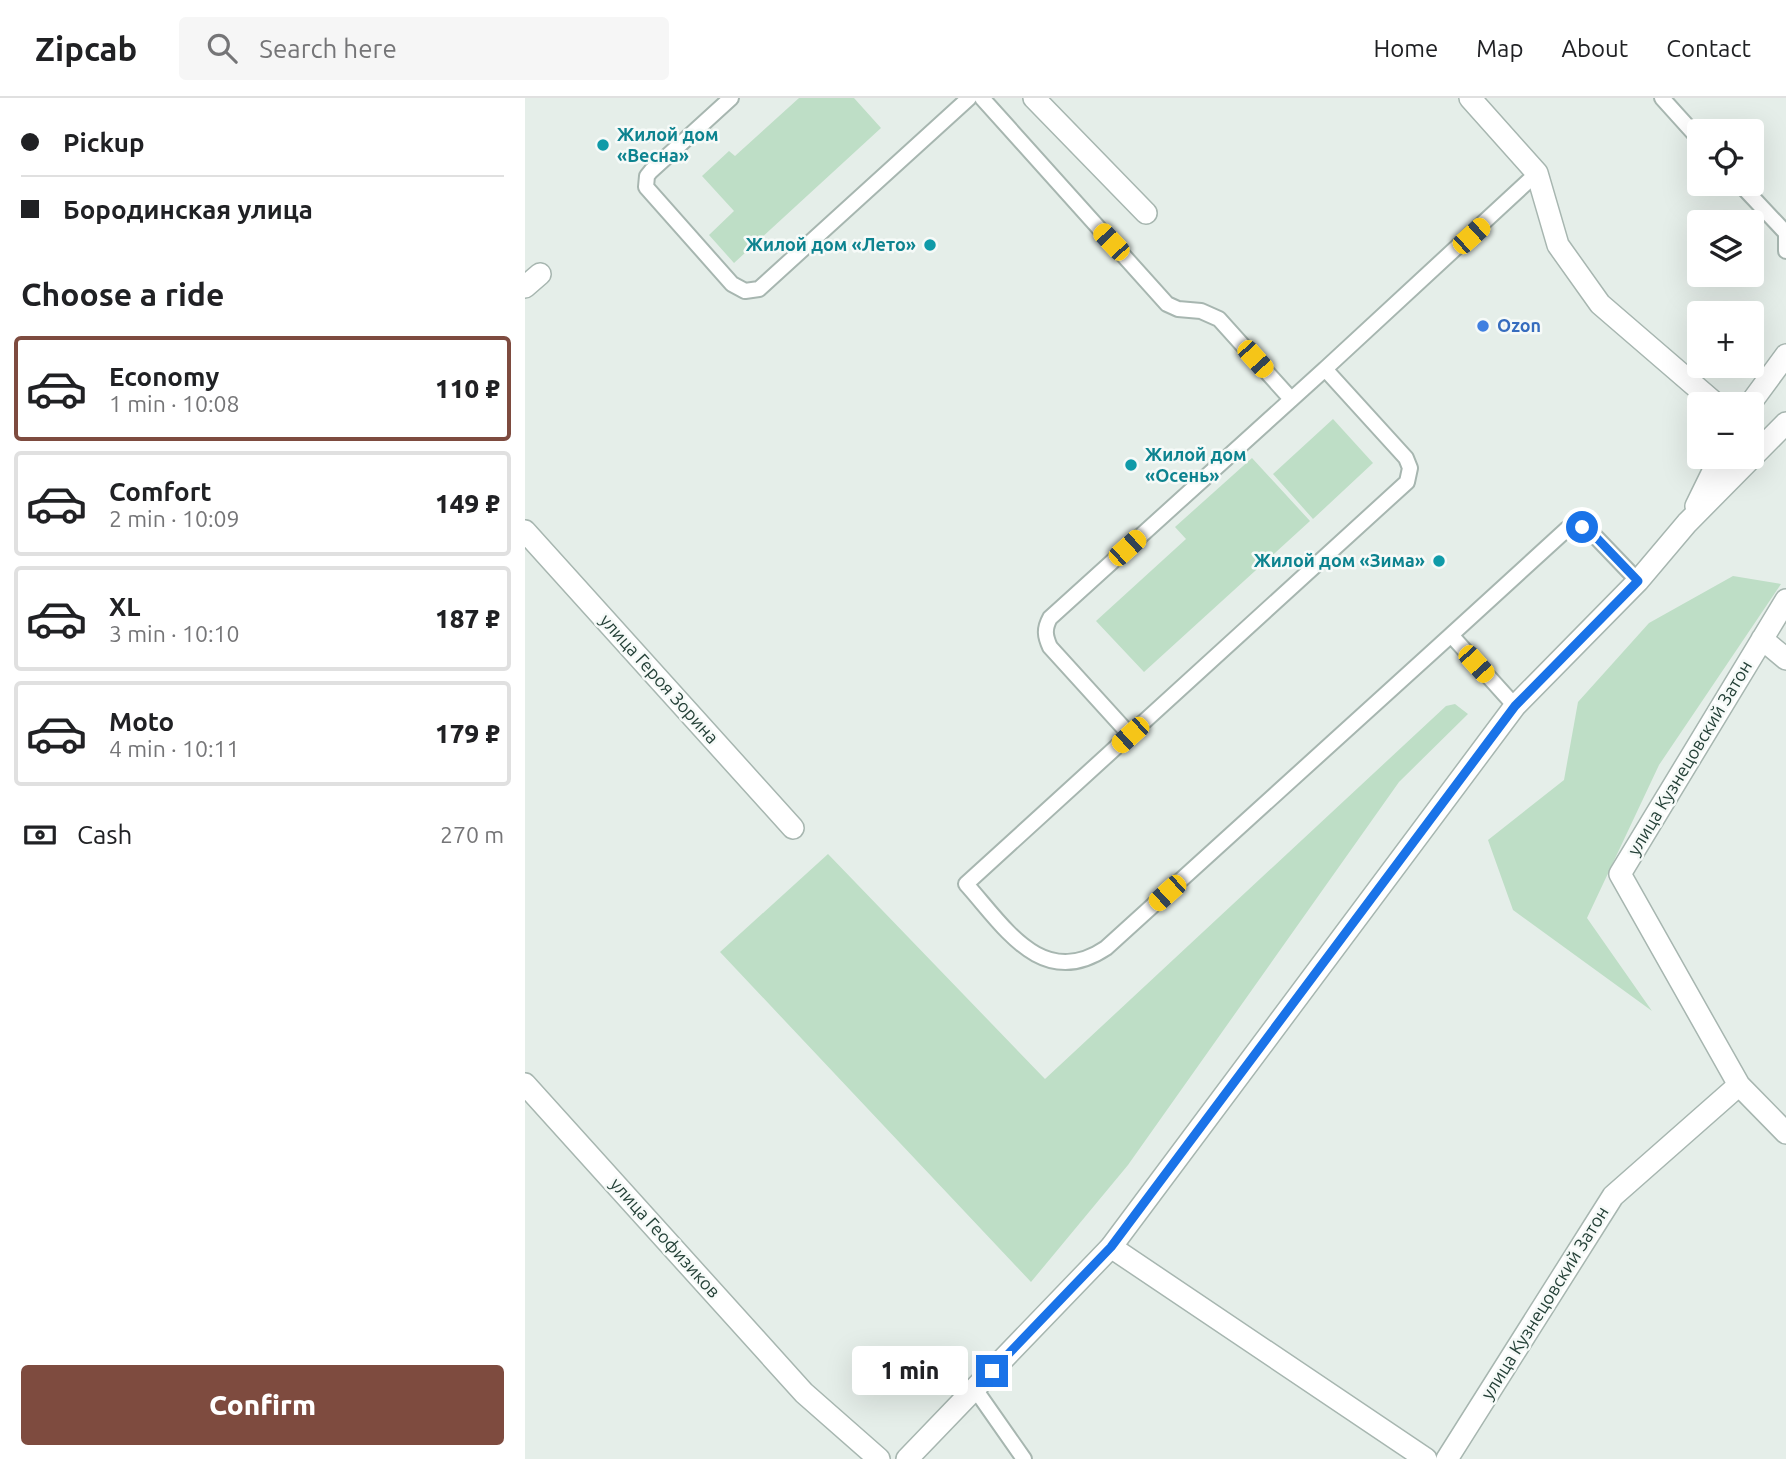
<!DOCTYPE html>
<html lang="en">
<head>
<meta charset="utf-8">
<style>
	body { margin:0; font-family:Ubuntu,sans-serif; background:#f6f6f6; color:#202124; height:100vh; display:flex; flex-direction:column; font-size:26px; white-space:nowrap }
	* { box-sizing:border-box; margin:0 }
	p { font-size:23px; color:#757577 }
	.icon { flex:none; width:38px; height:38px; fill:none; stroke:currentColor; stroke-width:2; stroke-linecap:round; stroke-linejoin:round }
	.map { position:relative; flex:1; overflow:hidden }
	.side { display:flex; flex-direction:column; background:#fff; width:525px }
	.side>* { flex:none }
	.top-card { display:grid; align-content:center; height:154px; padding:0 21px; background:#fff }
	.buttons { position:absolute; left:1162px; top:21px; display:grid; gap:14px }
	.buttons a { display:grid; place-items:center; width:77px; height:77px; border-radius:7px; background:#fff; box-shadow:0 7px 28px #0002; font-size:35px }
	.end { position:absolute; width:32px; height:32px; margin:-16px; border:9px solid #1a73e8; background:#fff; box-shadow:0 0 0 4px #fff }
	.from { border-radius:50% }
	.bubble { position:absolute; height:49px; border-radius:7px; background:#fff; box-shadow:0 7px 28px #0002; font-size:23px; font-weight:800; line-height:49px; text-align:center }
	.car { position:absolute; width:21px; height:42px; margin:-21px -10px; border-radius:9px; box-shadow:0 0 5px 2px #0007; background:linear-gradient(#f5c518 24%,#345 0 40%,#f5c518 0 76%,#345 0 86%,#f5c518 0) }
	.top-card b { display:flex; align-items:center; gap:24px; height:66px; font-size:26px }
	.top-card b+b { border-top:2px solid #e0e0e0 }
	.top-card i { width:18px; height:18px; background:#202124 }
	ul { padding:0; list-style:none }
	li { display:flex; align-items:center; gap:21px; height:105px; margin:0 14px 10px; padding:0 7px; border:4px solid #e0e0e0; border-radius:7px }
	li div { flex:1 }
	li b { display:block; font-size:26px }
	li em { font-style:normal; font-weight:800 }
	li.on { border-color:#7e4b3f }
	li>.icon { width:63px; height:63px; stroke-width:1.5 }
	h2 { padding:0 21px; font-size:32px; line-height:84px }
	.pay { display:flex; align-items:center; gap:18px; height:77px; padding:0 21px; font-size:26px }
	.pay p { margin-inline-start:auto }
	.primary-button { display:flex; gap:14px; margin-top:auto; padding:14px 21px }
	.primary-button a { flex:1; height:80px; border-radius:7px; background:#7e4b3f; color:#fff; font-size:28px; font-weight:800; line-height:80px; text-align:center }
	header { display:flex; align-items:center; gap:42px; box-sizing:border-box; height:98px; padding:0 35px; background:#fff; border-bottom:2px solid #e0e0e0 }
	header strong { font-size:33px }
	nav { display:flex; gap:38px; margin-inline-start:auto; font-size:24px }
	.search { width:490px; height:63px; background:#f6f6f6; display:flex; align-items:center; gap:18px; box-sizing:border-box; padding:0 24px; border-radius:7px; color:#757577; font-size:26px }
	main { display:flex; flex:1; min-height:0 }
	.map>svg:first-child { display:block }
</style>
</head>
<body>
<header>
<strong>Zipcab</strong>
<div class="search"><svg class="icon" aria-label="search" viewBox="0 0 24 24"><circle cx="10" cy="10" r="6"/><path d="M15 15l6 6"/></svg>Search here</div>
<nav><a>Home</a><a>Map</a><a>About</a><a>Contact</a></nav>
</header>
<main>
<section class="side">
<div class="top-card">
<b><i class="from"></i>Pickup</b>
<b><i></i>Бородинская улица</b>
</div>
<h2>Choose a ride</h2>
<ul>
<li class="on"><svg class="icon" aria-label="car" viewBox="0 0 24 24"><path d="M5 17H2v-5l4-1 3-4h7l3 4 3 1v5h-3M9 17h6M6 11h13"/><circle cx="7" cy="17" r="2"/><circle cx="17" cy="17" r="2"/></svg><div><b>Economy</b><p>1 min · 10:08</p></div><em>110 ₽</em></li>
<li><svg class="icon" aria-label="car" viewBox="0 0 24 24"><path d="M5 17H2v-5l4-1 3-4h7l3 4 3 1v5h-3M9 17h6M6 11h13"/><circle cx="7" cy="17" r="2"/><circle cx="17" cy="17" r="2"/></svg><div><b>Comfort</b><p>2 min · 10:09</p></div><em>149 ₽</em></li>
<li><svg class="icon" aria-label="car" viewBox="0 0 24 24"><path d="M5 17H2v-5l4-1 3-4h7l3 4 3 1v5h-3M9 17h6M6 11h13"/><circle cx="7" cy="17" r="2"/><circle cx="17" cy="17" r="2"/></svg><div><b>XL</b><p>3 min · 10:10</p></div><em>187 ₽</em></li>
<li><svg class="icon" aria-label="car" viewBox="0 0 24 24"><path d="M5 17H2v-5l4-1 3-4h7l3 4 3 1v5h-3M9 17h6M6 11h13"/><circle cx="7" cy="17" r="2"/><circle cx="17" cy="17" r="2"/></svg><div><b>Moto</b><p>4 min · 10:11</p></div><em>179 ₽</em></li>
</ul>
<div class="pay"><svg class="icon" aria-label="cash" viewBox="0 0 24 24"><path d="M3 7h18v10H3z"/><circle cx="12" cy="12" r="2"/></svg>Cash<p>270 m</p></div>
<div class="primary-button"><a>Confirm</a></div>
</section>
<div class="map">
<svg width="1261" height="1361" viewBox="0 0 1261 1361">
	<rect width="100%" height="100%" fill="#e5eee9"/>
	<!-- green -->
	<path fill="#bedec6" d="M274,0H329L356,30L209,165L184,137L209,113L177,78L204,53L210,58Z
		M808,321L848,365L788,421L748,376Z
		M727,360L785,423L619,574L571,523L661,441L650,429Z
		M1208,478L1256,486L1134,667L1062,820L1127,913L988,812L963,742L1039,682L1053,604L1124,525Z
		M930,606L943,616L874,684L603,1067L506,1184L195,854L303,756L520,981L921,608Z"/>
	<g fill="none" stroke-linecap="round" stroke-linejoin="round">
		<defs>
			<path id="service" d="M206,0L126,73L122,78L121,89L207,186L220,193L234,191L444,0
				M457,0L642,206L653,211L676,213L694,221L766,301
				M1137,0L1174,41
				M1215,86L1261,135
				M1261,133V153
				M926,537L1042,431C1052,428 1058,429 1067,435L1113,483
				M990,608L926,537L581,850C517,893 479,828 441,786L882,384L885,370L881,360L800,271L1012,75
				M605,637L525,549C520,538 519,531 525,520L800,271
				M450,1291L499,1361"/>
			<path id="minor" d="M509,0L621,115
				M945,0L1012,75L1033,147L1075,206L1191,306
				M0,189L15,176
				M0,433L268,730
				M1237,541L1261,561
				M0,986L279,1295L354,1361
				M1214,987L1261,1035
				M586,1149L901,1361
				M922,1361L1088,1098L1214,987L1095,776L1261,502"/>
			<path id="tertiary" d="M1225,306L1261,257
				M1171,408L1195,359
				M382,1361L586,1149L990,608L1113,483L1162,425L1261,325"/>
		</defs>
		<!-- service casing -->
		<use href="#service" stroke="#a7b6b0" stroke-width="18"/>
		<!-- minor casing -->
		<use href="#minor" stroke="#a7b6b0" stroke-width="24"/>
		<!-- tertiary casing -->
		<use href="#tertiary" stroke="#a7b6b0" stroke-width="24"/>
		<!-- service -->
		<use href="#service" stroke="#fff" stroke-width="14"/>
		<!-- minor -->
		<use href="#minor" stroke="#fff" stroke-width="21"/>
		<!-- tertiary -->
		<use href="#tertiary" stroke="#fff" stroke-width="21"/>
	</g>
	<g fill="none" stroke-linecap="round" stroke-linejoin="round">
		<!-- route -->
		<path stroke="#1a73e8" stroke-width="9" d="M467,1273L586,1149L990,608L1113,483L1067,435L1057,429"/>
	</g>
	<!-- markers -->
	<g fill="#0f9aa8" stroke="#f6faf8" stroke-width="2.5">
		<circle cx="78" cy="47" r="7"/>
		<circle cx="405" cy="147" r="7"/>
		<circle cx="606" cy="367" r="7"/>
		<circle cx="914" cy="463" r="7"/>
	</g>
	<circle fill="#3f7fe0" stroke="#f6faf8" stroke-width="2.5" cx="958" cy="228" r="7"/>
	<g text-anchor="middle" stroke-width="5" stroke-linejoin="round" paint-order="stroke">
		<!-- culture labels -->
		<g font-size="18" font-weight="bold" fill="#0d838f" stroke="#f6faf8" text-anchor="start">
			<text x="92" y="43">Жилой дом<tspan x="92" dy="21">«Весна»</tspan></text>
			<text x="391" y="153" text-anchor="end">Жилой дом «Лето»</text>
			<text x="620" y="363">Жилой дом<tspan x="620" dy="21">«Осень»</tspan></text>
			<text x="900" y="469" text-anchor="end">Жилой дом «Зима»</text>
		</g>
		<!-- shop labels -->
		<g font-size="18" font-weight="bold" fill="#366cbe" stroke="#f6faf8" text-anchor="start">
			<text x="972" y="234">Ozon</text>
		</g>
		<!-- street labels -->
		<g font-size="18" fill="#244037" stroke="#f6faf8">
			<text transform="translate(134 581) rotate(48)" y="6">улица Героя Зорина</text>
			<text transform="translate(1165 660) rotate(-59)" y="6">улица Кузнецовский Затон</text>
			<text transform="translate(140 1140) rotate(48)" y="6">улица Геофизиков</text>
			<text transform="translate(1020 1205) rotate(-58)" y="6">улица Кузнецовский Затон</text>
		</g>
	</g>
</svg>
<div class="buttons">
<a><svg class="icon" aria-label="locate" viewBox="0 0 24 24"><circle cx="12" cy="12" r="6"/><path d="M12 2v4M12 18v4M2 12h4M18 12h4"/></svg></a>
<a><svg class="icon" aria-label="layers" viewBox="0 0 24 24"><path d="M12 4l9 5-9 5-9-5zM3 14l9 5 9-5"/></svg></a>
<a>+</a>
<a>−</a>
</div>
<i class="end from" style="left:1057px;top:429px"></i>
<i class="end" style="left:467px;top:1273px"></i>
<div class="bubble" style="left:327px;top:1248px;width:116px">1 min</div>
<i class="car" style="left:946px;top:138px;rotate:48deg"></i>
<i class="car" style="left:586px;top:144px;rotate:317deg"></i>
<i class="car" style="left:730px;top:261px;rotate:138deg"></i>
<i class="car" style="left:602px;top:450px;rotate:48deg"></i>
<i class="car" style="left:951px;top:566px;rotate:138deg"></i>
<i class="car" style="left:605px;top:637px;rotate:228deg"></i>
<i class="car" style="left:642px;top:795px;rotate:228deg"></i>
</div>
</main>
</body>
</html>
